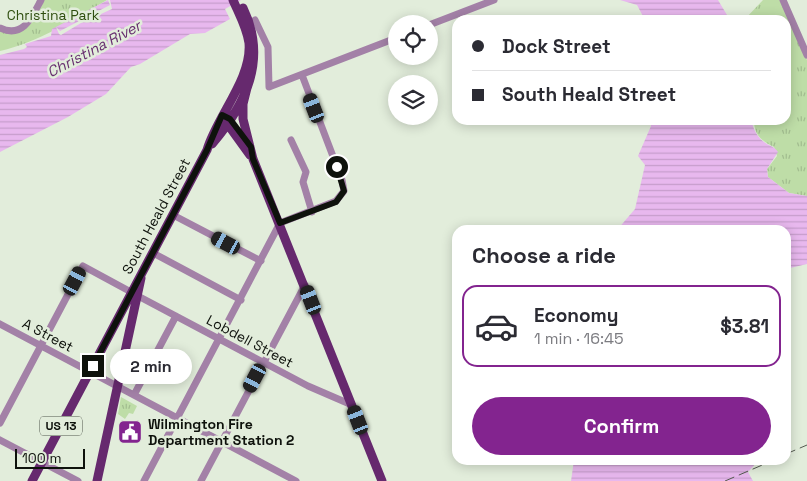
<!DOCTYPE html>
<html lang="en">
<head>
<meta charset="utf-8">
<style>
	body { margin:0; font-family:"Space Grotesk",sans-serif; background:#f7f7f7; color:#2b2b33; height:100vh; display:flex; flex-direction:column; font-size:19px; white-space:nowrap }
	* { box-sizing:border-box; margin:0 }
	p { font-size:16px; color:#7c7c81 }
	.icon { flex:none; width:28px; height:28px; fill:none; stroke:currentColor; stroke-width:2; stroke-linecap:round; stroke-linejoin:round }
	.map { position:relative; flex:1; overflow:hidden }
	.sheet { position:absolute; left:452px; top:225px; width:339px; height:240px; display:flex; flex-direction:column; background:#fff; border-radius:15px; box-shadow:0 2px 12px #0003 }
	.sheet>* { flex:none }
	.guide { position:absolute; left:452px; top:15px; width:339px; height:110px; border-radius:15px; box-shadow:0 2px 12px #0003; display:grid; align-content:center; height:110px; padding:0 20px; background:#fff }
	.tools { position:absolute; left:388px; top:15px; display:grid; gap:10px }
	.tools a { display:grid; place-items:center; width:50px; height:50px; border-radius:50%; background:#fff; box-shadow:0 2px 12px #0003; font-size:25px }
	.scale { position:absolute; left:15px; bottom:12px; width:70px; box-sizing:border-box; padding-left:5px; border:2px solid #0e120c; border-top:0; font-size:14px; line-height:18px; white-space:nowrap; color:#0e120c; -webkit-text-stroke:4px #e2eddb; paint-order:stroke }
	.end { position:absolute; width:22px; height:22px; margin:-11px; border:6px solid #0e120c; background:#fff; box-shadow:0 0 0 2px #fff }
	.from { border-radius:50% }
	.bubble { position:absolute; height:35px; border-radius:18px; background:#fff; box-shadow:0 2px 12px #0003; font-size:16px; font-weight:700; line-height:35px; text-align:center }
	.car { position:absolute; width:15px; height:30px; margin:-15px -8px; border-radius:6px; box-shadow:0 0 4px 1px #0007; background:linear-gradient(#222 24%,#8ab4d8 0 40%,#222 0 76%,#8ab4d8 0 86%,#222 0) }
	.guide b { display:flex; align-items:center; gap:18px; height:48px; font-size:19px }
	.guide b+b { border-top:1px solid #e1e1e2 }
	.guide i { width:12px; height:12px; background:#2b2b33 }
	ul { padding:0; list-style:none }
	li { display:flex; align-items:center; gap:15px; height:82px; margin:0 10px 8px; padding:0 10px; border:2px solid #e1e1e2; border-radius:15px }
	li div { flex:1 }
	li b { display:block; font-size:19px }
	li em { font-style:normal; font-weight:700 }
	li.selected { border-color:#83248f }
	li>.icon { width:45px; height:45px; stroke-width:1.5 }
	h2 { padding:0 20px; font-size:22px; line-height:60px }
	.primary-button { display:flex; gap:10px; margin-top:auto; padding:10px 20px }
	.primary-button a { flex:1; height:58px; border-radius:30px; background:#83248f; color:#fff; font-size:20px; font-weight:700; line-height:58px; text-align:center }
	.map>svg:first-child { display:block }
</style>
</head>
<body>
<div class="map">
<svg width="807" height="481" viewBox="0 0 807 481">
	<defs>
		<pattern id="grass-tufts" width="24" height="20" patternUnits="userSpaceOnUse" patternTransform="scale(1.25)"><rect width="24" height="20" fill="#bedda7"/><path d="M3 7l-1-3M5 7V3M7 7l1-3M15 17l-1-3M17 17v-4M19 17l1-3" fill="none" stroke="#a2bd8f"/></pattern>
		<pattern id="water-rules" width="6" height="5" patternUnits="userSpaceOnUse" patternTransform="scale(1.25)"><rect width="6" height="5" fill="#e8b8ee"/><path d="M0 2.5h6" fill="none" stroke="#c69dcb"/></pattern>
	</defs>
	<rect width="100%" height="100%" fill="#e2eddb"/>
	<!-- grass -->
	<path fill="url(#grass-tufts)" d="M43,0H107C73,20 39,42 0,51V31C30,35 31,24 43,0Z
		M763,0H780L807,60V196L789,193L768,177L767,169L777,156L774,147C761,141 754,134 754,120H786V20H744Z
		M121,397L137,406L133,414L129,413L125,419L118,414Z"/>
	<!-- water -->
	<path fill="url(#water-rules)" d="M108,0H241L225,9L230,19L205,33L190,34L140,64L131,67L106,94L68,117L0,152V55L24,49L27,47L25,44L51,36L52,29Z
		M620,0H718L730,20H645L637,5Z
		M650,120H751C753,128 757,137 764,142C769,146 774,146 778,152L767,169L768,177L789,193L807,196V264L786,269V230H617L635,209L645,165L638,156L651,126Z
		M574,460H759L748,472L753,481H571Z"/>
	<!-- pier -->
	<path fill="#e2eddb" d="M108,0H110L112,9L81,23L61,35L59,34L56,27L60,31L110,5Z"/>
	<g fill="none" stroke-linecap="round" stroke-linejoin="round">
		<!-- minor -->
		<path stroke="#a381a7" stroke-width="7" d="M783,0L807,55
			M255,20L268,47L269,87L396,38
			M429,25L494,0
			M0,28C23,39 32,17 41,0
			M291,140L306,172L303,182L312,212
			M173,215L261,261
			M153,253L241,300
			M138,296L308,386L352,405
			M0,324L296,481
			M134,395L176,316
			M0,423L83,266L131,292
			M0,440L78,481
			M144,481L280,223L336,201L344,191L342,180L302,75
			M201,481L305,285"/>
		<!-- major -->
		<path stroke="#66296e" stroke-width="9" d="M248,84L243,104V119L253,159L382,481
			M224,119L250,155
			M212,144C246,104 268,59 243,8
			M32,481L207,150C217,116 252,79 249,43C247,28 239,14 233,0
			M97,481L141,278"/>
		<!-- rail -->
		<path stroke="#555b51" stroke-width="1" stroke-dasharray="10 5" stroke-linecap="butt" d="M786,454L807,445
			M725,481L774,460"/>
	</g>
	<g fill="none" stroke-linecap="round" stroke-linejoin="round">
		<!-- route -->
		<path stroke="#0e120c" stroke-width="6" d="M93,366L207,150L222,115L230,119L251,147L253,159L280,223L336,202L344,191L337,167"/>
	</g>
	<!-- icons -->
	<defs>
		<symbol id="civic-square" viewBox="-11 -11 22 22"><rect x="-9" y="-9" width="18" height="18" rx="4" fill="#83248f" stroke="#e2eddb"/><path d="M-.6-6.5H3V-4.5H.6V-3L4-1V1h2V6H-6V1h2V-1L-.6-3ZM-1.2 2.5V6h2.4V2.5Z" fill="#fff"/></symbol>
	</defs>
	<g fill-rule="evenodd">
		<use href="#civic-square" x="116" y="418" width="28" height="28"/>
	</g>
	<g text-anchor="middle" stroke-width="5" stroke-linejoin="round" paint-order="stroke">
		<!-- shield labels -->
		<rect fill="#e2eddb" stroke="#4e544a" stroke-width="1" x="40" y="416.5" width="42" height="19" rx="4"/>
		<g font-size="12" font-weight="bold" fill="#0e120c">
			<text x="61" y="430">US 13</text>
		</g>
		<!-- park labels -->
		<g font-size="14" fill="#2f4e0f" stroke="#e2eddb">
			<text x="53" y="20">Christina Park</text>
		</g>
		<!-- street labels -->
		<g font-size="14" fill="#0e120c" stroke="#e2eddb">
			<text transform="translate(156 216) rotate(-62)" y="5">South Heald Street</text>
			<text transform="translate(48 335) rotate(28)" y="5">A Street</text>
			<text transform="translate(250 341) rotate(28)" y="5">Lobdell Street</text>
		</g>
		<!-- poi labels -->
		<g font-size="14" font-weight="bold" fill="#0e120c" stroke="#e2eddb" text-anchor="start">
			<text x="148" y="429">Wilmington Fire<tspan x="148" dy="16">Department Station 2</tspan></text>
		</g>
		<!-- water labels -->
		<g font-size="15" font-style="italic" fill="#672e6f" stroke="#e2eddb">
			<text transform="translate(94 49) rotate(-28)" y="5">Christina River</text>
		</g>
	</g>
</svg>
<div class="tools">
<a><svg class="icon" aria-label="locate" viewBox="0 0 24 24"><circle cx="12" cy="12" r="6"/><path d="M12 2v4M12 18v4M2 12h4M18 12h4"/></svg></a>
<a><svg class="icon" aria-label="layers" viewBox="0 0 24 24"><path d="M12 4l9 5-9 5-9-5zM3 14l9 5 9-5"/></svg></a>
</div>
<div class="scale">100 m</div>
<i class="end from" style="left:337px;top:167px"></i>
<i class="end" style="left:93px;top:366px"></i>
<div class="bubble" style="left:110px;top:349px;width:82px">2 min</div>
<i class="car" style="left:314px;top:108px;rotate:339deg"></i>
<i class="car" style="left:226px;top:243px;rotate:298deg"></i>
<i class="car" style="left:75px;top:281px;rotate:28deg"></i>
<i class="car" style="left:311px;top:300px;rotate:339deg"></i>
<i class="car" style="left:255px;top:378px;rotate:208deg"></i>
<i class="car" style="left:358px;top:420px;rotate:339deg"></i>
<div class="guide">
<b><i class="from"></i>Dock Street</b>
<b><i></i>South Heald Street</b>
</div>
<section class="sheet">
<h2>Choose a ride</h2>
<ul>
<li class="selected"><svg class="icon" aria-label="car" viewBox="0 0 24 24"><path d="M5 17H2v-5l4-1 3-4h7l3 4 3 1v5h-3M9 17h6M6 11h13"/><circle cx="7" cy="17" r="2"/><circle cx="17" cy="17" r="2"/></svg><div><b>Economy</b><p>1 min · 16:45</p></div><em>$3.81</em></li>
</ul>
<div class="primary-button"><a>Confirm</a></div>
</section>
</div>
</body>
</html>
